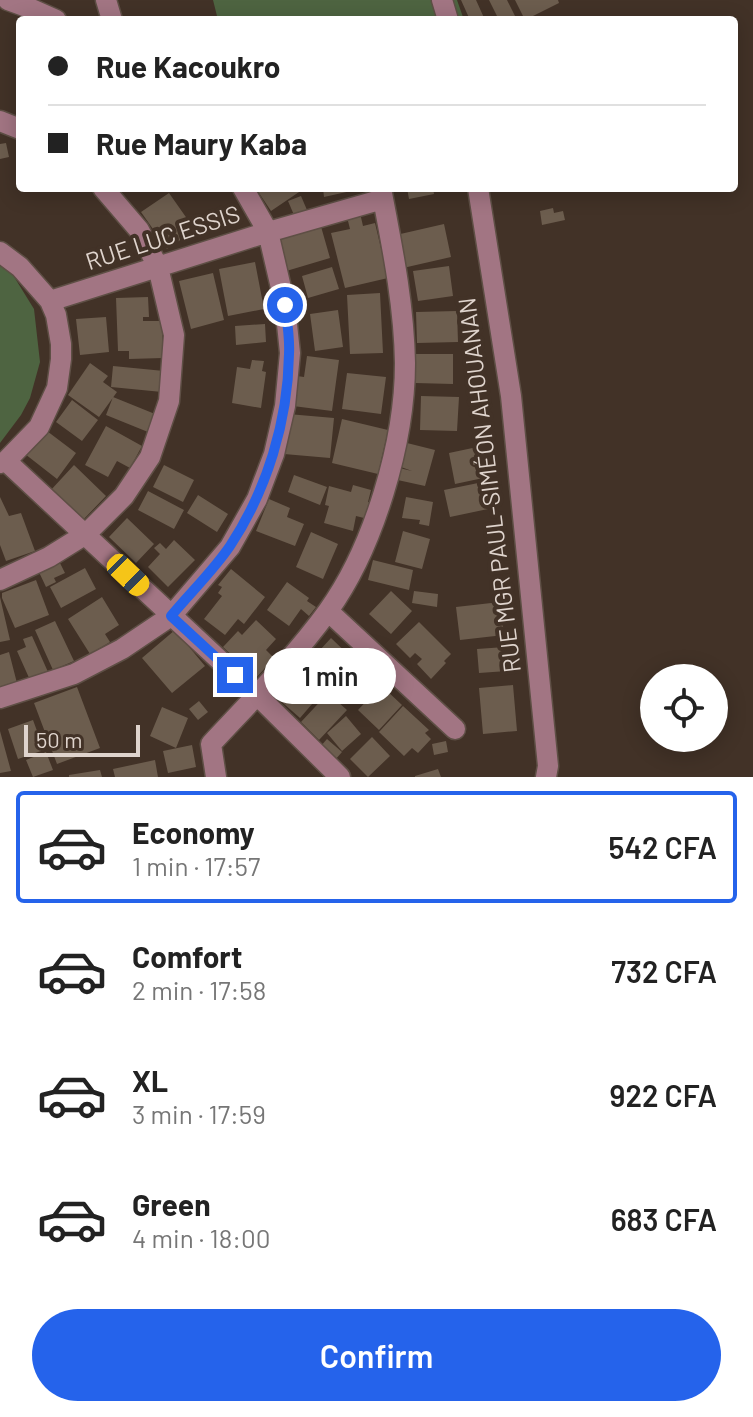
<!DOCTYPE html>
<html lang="en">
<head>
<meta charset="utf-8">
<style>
	body { margin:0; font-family:Barlow,sans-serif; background:#f2f2f2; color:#222; height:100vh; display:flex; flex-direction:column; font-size:30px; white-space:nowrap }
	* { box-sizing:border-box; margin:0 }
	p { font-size:26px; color:#767676 }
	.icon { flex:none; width:44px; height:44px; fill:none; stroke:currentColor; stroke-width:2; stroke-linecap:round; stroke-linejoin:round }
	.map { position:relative; height:777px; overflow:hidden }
	.sheet { display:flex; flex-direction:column; background:#fff; flex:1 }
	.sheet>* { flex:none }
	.banner { position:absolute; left:16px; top:16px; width:722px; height:176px; border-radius:8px; box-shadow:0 4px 20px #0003; display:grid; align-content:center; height:176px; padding:0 32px; background:#fff }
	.buttons { position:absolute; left:640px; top:664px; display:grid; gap:16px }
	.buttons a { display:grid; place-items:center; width:88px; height:88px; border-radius:50%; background:#fff; box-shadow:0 4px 20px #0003; font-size:40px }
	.scale { position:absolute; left:24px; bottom:20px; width:116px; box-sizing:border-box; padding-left:8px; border:4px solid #dfd4cd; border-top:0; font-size:22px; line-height:28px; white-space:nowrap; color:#dfd4cd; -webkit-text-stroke:6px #423227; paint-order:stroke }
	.end { position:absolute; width:36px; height:36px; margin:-18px; border:10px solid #2563eb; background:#fff; box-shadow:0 0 0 4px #fff }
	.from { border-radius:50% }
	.bubble { position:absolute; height:56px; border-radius:28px; background:#fff; box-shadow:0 4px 20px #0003; font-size:26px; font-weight:600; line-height:56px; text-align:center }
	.car { position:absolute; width:24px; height:48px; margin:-24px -12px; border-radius:10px; box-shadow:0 0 6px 2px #0007; background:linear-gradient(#f5c518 24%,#345 0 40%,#f5c518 0 76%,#345 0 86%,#f5c518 0) }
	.banner b { display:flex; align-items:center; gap:28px; height:76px; font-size:30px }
	.banner b+b { border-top:2px solid #e0e0e0 }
	.banner i { width:20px; height:20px; background:#222 }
	ul { padding:14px 0 0; list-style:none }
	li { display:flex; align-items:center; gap:24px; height:112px; margin:0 16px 12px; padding:0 16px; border:4px solid transparent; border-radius:8px }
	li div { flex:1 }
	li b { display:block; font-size:30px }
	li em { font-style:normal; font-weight:600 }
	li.current { border-color:#2563eb }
	li>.icon { width:72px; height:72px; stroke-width:1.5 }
	.cta { display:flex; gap:16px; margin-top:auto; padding:16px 32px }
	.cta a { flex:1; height:92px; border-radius:48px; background:#2563eb; color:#fff; font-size:32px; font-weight:600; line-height:92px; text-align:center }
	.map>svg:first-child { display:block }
</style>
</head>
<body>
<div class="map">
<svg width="753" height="777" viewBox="0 0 753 777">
	<rect width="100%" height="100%" fill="#423227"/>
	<!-- green -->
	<path fill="#4e6441" d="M213,0H457L464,20H218Z
		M0,265L13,275L34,309L40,362L30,398L21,415L0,443Z"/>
	<!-- building -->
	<path fill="#6c5d4e" d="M461,0H476L485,20H470Z
		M489,0H507L517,20H499Z
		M515,0H558L559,3L525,20Z
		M6,143L9,157L0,159V144Z
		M259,188H305L271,211L257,190Z
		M323,188H360V189L324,197Z
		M407,188H433L434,194L409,199Z
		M169,193L195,230L167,249L141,212Z
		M301,196L307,210L294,215L288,201Z
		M553,208L554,213L563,211L565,220L542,225L540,211Z
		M360,213L363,226L375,223L388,278L345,288L331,233L350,229L347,217Z
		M320,223L330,258L283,272L273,238Z
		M444,224L451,257L403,268L396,235Z
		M255,262L264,309L228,316L219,269Z
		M449,266L453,296L418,301L413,271Z
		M332,267L339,289L308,298L302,276Z
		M213,273L224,320L191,329L179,281Z
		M380,293L383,353L350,354L347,295Z
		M148,297L149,317H143V321H162L163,358L129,359V351H118L116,298Z
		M338,310L343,347L315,351L310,314Z
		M457,311L458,342L417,343L416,312Z
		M106,317L109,352L80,355L76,319Z
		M265,324L266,342L236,345L235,326Z
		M416,354H453V384L415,383Z
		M307,356L339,360L332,411L293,406L297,376L304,377Z
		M252,360L264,361L262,371L266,372L261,408L232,403L237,367L250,369Z
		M90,363L108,376L103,382L117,392L99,417L68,395Z
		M113,366L164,371L162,392L111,387Z
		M347,373L386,377L381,414L342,409Z
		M421,396L459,397L457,431L420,430Z
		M113,397L155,414L148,432L106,415Z
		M72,400L98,420L82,441L56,422Z
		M288,414L334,418L330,458L284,454Z
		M342,419L388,430L378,474L332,463Z
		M106,426L142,446L130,468L117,461L108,477L85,465Z
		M43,428L76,453L57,479L25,454Z
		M407,443L435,450L425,486L393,479L395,467L412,471L401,467Z
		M482,446L488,477L455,484L449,453Z
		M74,465L106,496L82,521L50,491Z
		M164,465L194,480L183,502L153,487Z
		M294,475L327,487L320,505L288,492Z
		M483,482L488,509L450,517L444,490Z
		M353,485L371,490L368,502L372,503L368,519L356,516L353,531L324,523L329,506L325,505L329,486L351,492Z
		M148,491L184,510L174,529L138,510Z
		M198,495L228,514L217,532L187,513Z
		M0,497L9,516L21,513L35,551L6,561L0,545Z
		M406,497L433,502L429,526L419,524L420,520L402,518Z
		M269,499L290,508L287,517L304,524L295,546L256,531Z
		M127,518L154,544L136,563L109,537Z
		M403,531L430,539L422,569L395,562Z
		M311,532L338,544L323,579L296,567Z
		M174,540L195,560L168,587L148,567L160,554L154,548L160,543L166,549Z
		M373,560L413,570L409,590L368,580Z
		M59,561L65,573L54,578L56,582L46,587L38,570Z
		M85,568L96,589L61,608L50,587Z
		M231,569L265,597L244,624L238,619L225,635L204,619L222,596L218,593L222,587L218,585Z
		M36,580L49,615L15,628L2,598V593Z
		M287,582L309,598L307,601L316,607L309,616L301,609L289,626L267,610Z
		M391,591L412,611L391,634L369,614Z
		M414,591L438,594L437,607L412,603Z
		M0,597L10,640L0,642Z
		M102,597L119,625L105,634L110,642L90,654L68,619Z
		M500,602L504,635L460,640L456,607Z
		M256,620L276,639L266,650L274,658L256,678L223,647L238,631L242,635Z
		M55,621L74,661L53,670L35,630Z
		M419,622L451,654L444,661L446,663L431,679L417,664L422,659L415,653L410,658L396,644Z
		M175,630L205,666L172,693L142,658Z
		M32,636L48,672L30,680L17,651L26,647L23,639Z
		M331,638L356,662L333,687L308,663Z
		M505,647L507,671L479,673L477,649Z
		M9,652L18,687L0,691V655Z
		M301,667L325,689L300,718L275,696Z
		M513,685L517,731L483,734L479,688Z
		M77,687L100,748L57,764L34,703Z
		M386,690L402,705L379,730L358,710L376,691L381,695Z
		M328,693L347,710L319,740L301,722Z
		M199,701L208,712L198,720L189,709Z
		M403,706L429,730L425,733L431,739L418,753L412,748L404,756L379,732Z
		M162,707L188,718L176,748L150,736Z
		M346,716L361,734L342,751L327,733Z
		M33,720L44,750L18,759L8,729Z
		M0,731L11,771L0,773Z
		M372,737L390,756L368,777L350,759Z
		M327,739L342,752L335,760L320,747Z
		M446,741L448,752L434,755L432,744Z
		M192,745L196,767L168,773L163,751Z
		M46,752L53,770L33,777L26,760Z
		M155,760L158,777H115L113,769Z
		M438,769L441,777H415V776Z
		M100,770L102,777H69V775Z"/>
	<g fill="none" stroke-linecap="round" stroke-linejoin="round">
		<defs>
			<path id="minor" d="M8,0L27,7L56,20
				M106,0L112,20
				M442,0L448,20
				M0,121L20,129
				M478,188L511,396L548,766L546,777
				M0,252L20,267L50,301L56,315L61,344V359L57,388L39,427L6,461L0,463
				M50,301L268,232L383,199
				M6,461L257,695L340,777
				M0,580L49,557L86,534L124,496L150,457L169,401L174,335L158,267L139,230L103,188
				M328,611L455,729
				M0,698L74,674L122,649L171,616L230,547L257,499L274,454L285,406L290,353L285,305L268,232L243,188
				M216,777L211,744C251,701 294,658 328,611C374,547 405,442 405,363C404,304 392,246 381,188"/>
		</defs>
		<!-- minor casing -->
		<use href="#minor" stroke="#5e4f45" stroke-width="23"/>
		<!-- minor -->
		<use href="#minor" stroke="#a27583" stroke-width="20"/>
	</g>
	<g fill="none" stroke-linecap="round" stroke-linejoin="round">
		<!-- route -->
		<path stroke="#2563eb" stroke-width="10" d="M235,675L171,616C190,593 213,571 230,546C267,490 288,421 289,354C290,338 287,321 285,305"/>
	</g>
	<g text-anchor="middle" stroke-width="8" stroke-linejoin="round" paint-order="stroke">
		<!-- street labels -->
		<g font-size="24" fill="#dfd4cd" stroke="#423227">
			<text transform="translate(163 238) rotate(-18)" y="8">RUE LUC ESSIS</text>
			<text transform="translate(490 485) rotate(-97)" y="8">RUE MGR PAUL-SIMÉON AHOUANAN</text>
		</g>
	</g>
</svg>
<div class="buttons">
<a><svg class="icon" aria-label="locate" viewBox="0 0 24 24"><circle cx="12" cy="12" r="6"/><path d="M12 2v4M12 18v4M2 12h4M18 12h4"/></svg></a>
</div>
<div class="scale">50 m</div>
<i class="end from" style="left:285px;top:305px"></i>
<i class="end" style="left:235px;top:675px"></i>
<div class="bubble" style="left:264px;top:648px;width:132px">1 min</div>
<i class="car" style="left:128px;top:575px;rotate:134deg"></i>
<div class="banner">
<b><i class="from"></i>Rue Kacoukro</b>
<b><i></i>Rue Maury Kaba</b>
</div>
</div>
<section class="sheet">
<ul>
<li class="current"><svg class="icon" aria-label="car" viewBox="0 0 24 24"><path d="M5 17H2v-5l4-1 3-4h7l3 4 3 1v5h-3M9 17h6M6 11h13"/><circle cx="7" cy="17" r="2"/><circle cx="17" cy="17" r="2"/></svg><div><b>Economy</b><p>1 min · 17:57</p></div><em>542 CFA</em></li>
<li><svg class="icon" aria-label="car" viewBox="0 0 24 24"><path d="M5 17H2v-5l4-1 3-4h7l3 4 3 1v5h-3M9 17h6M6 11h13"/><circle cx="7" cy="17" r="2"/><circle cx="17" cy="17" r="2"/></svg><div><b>Comfort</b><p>2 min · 17:58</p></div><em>732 CFA</em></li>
<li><svg class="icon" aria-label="car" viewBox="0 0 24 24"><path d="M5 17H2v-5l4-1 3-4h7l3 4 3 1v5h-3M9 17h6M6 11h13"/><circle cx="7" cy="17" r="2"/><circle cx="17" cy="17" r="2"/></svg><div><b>XL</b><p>3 min · 17:59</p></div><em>922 CFA</em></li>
<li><svg class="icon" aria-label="car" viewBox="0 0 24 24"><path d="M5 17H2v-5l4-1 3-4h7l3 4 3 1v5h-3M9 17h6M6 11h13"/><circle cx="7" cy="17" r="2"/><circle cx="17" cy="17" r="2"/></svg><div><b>Green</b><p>4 min · 18:00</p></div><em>683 CFA</em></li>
</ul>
<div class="cta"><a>Confirm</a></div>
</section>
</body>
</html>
